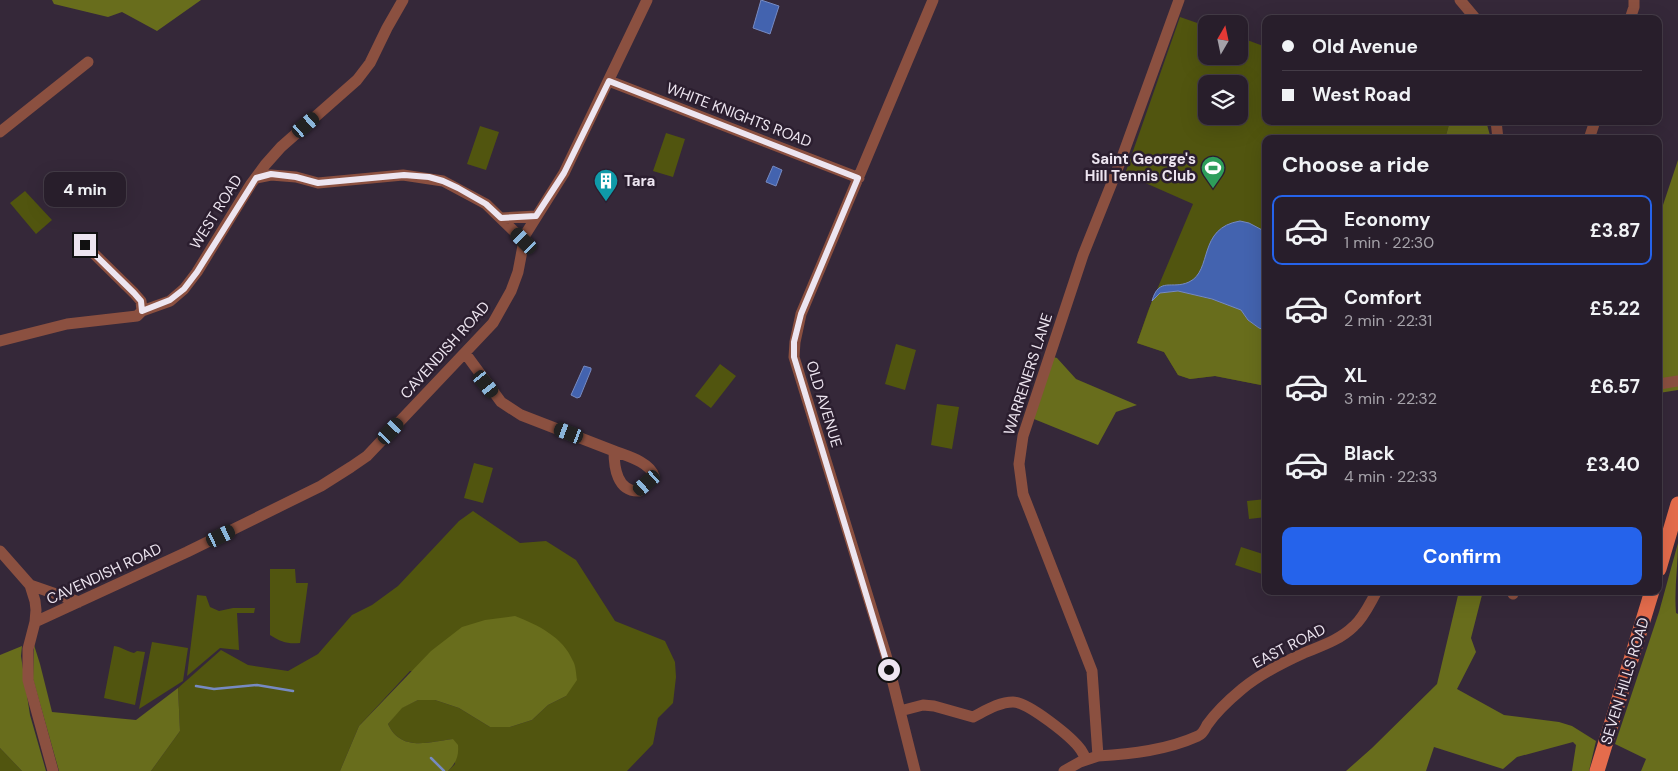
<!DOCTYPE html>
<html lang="en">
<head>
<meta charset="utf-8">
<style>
	body { margin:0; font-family:"DM Sans",sans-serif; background:#342b37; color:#f1f3f6; height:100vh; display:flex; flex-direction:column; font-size:19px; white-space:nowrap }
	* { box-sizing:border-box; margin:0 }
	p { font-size:16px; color:#a5a2a9 }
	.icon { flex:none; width:28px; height:28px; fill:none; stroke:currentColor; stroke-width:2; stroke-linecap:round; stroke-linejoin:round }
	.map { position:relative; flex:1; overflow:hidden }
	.drawer { position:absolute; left:1262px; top:135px; width:400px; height:460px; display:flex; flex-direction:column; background:#281e2b; border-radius:10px; box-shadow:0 5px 20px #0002,0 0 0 1px #443c47 }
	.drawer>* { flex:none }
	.guide { position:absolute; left:1262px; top:15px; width:400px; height:110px; border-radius:10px; box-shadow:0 5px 20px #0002,0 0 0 1px #443c47; display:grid; align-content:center; height:110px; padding:0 20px; background:#281e2b }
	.needle { width:32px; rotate:9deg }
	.buttons { position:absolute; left:1198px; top:15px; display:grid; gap:10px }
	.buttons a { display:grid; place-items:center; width:50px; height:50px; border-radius:10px; background:#281e2b; box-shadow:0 5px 20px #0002,0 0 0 1px #443c47; font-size:25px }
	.end { position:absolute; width:22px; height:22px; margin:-11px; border:6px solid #ede5f0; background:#111; box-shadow:0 0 0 2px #111 }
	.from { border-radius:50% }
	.bubble { position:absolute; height:35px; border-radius:10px; background:#281e2b; box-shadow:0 5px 20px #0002,0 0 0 1px #443c47; font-size:16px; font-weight:700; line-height:35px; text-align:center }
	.car { position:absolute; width:15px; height:30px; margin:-15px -8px; border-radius:6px; box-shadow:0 0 4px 1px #0007; background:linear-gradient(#222 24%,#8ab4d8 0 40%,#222 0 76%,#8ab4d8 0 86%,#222 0) }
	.guide b { display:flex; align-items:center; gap:18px; height:48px; font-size:19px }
	.guide b+b { border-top:1px solid #443c47 }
	.guide i { width:12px; height:12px; background:#f1f3f6 }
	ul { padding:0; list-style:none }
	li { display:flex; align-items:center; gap:15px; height:70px; margin:0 10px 8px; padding:0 10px; border:2px solid transparent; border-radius:10px }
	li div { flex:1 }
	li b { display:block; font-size:19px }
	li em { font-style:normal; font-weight:700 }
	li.active { border-color:#2563eb }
	li>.icon { width:45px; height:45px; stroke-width:1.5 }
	h2 { padding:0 20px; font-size:22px; line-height:60px }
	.primary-button { display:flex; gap:10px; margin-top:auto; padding:10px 20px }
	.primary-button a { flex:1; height:58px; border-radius:10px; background:#2563eb; color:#fff; font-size:20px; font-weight:700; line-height:58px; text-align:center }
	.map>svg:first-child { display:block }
</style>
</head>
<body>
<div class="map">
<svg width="1678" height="771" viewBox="0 0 1678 771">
	<rect width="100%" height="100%" fill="#352839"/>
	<!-- green -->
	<path fill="#51550f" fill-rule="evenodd" d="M1180,17L1206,26V56H1239V37L1266,47V121H1450L1445,139H1266V386L1215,376L1190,379L1178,375L1164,352L1137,343L1148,311L1193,204L1125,174ZM1206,84H1239V116H1206Z
		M480,126L499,132L486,170L467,164Z
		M666,133L685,139L673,177L653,171Z
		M25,191L52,220L36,234L10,203Z
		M896,344L916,350L905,390L885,384Z
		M720,364L736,376L711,408L695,396Z
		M937,404L959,407L952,449L931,445Z
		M474,463L493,468L483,503L464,498Z
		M1266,499V517L1249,519L1247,501Z
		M473,511L520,543L546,541L576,560L615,621L665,641L675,662L676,677L673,703L658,718L653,744L627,771H448L455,764L453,739C428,742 401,752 388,724L401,708L418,700H435L459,708L490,727H510L532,720L548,705L566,696L410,671L359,726L340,771H151L180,731L178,688L221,650L248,665L288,671L318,654L352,615L372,605L398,586L459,521Z
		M1241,547L1266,555L1265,575L1235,565Z
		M270,569H295L296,583H308L300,643C287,644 281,642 270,635Z
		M197,595L206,596L210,607L219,611L233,608H255L254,613H237L239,650L220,648L187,676Z
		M152,642L188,648L183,681L139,709Z
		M114,646C122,647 126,651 134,653L137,651L145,652L135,705L104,698Z
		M0,748L22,771H0Z"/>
	<!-- forest -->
	<path fill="#686d1c" d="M52,0H201L157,31L122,12L108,17L54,4Z
		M1450,121H1486L1491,139H1445Z
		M1678,160V390L1659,393V217Z
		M1178,291L1222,302L1241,310L1248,320L1259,328L1266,330V386L1215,376L1190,379L1178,375L1164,352L1137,343L1152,301L1160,293Z
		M1050,356L1057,358L1076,379L1137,405L1116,412L1098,445L1029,417Z
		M1678,543C1678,566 1674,589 1676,613L1678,614V771H1641L1646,759L1615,744L1659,612Z
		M1459,591H1483L1471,638L1476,652L1457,689L1504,715L1559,722L1572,726L1596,741L1589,771H1572L1576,745L1573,742L1517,757L1503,769L1434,747L1426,771H1346L1372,748L1437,684Z
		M515,616C538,625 563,637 573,661C576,666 576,674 577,680L566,696L548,705L532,720L510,727H490L459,708L435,700H418L402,708L388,724C401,752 428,742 453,739L458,745C459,756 456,763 448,771H340L359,726L431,651L462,627L485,620Z
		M34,645L40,664L52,712L136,720L178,688L180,731L151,771H59L33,679Z
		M22,646L21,656L30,715L46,771H22L0,748V655Z"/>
	<!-- water -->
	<path fill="#4363af" stroke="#768ac2" d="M761,0L779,6L770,34L753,28Z
		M773,166L782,170L776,186L766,182Z
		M1240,221L1249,223L1266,232V330L1259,328L1248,320L1241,310L1212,299L1178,291L1160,293L1152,301C1159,276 1172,290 1189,282C1213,271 1197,228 1240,221Z
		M584,366L591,368V370L580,397L577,398L571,395Z"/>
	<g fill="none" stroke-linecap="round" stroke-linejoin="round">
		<!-- stream -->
		<path stroke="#768ac2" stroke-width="2.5" d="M196,686L214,689L257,685L293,691
			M431,758L444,771"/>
		<!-- minor -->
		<path stroke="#8b5040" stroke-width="11" d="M1460,0L1476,19
			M1630,19L1634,7V0
			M609,81L859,178
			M1496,121L1498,139
			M0,132L88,62
			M1589,139L1595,121
			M256,178L271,175L296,177L318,183L403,175L443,181L486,204L524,241
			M501,218L536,216
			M142,311L170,301L184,289L197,272L251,184L265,165L281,147L357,80L370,63L387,28L403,0
			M0,341L67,324L137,316L142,311L141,301L134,293L85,245
			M465,353L501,402L521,415L614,451C627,456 650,462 654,476L639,491C617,492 614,467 614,451
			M1659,384L1678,381
			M0,551L30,585L79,602
			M30,585L35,601L36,610L35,622L28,649V680L53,771
			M1513,594L1514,591
			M35,622L187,552L321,486L351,467L367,456L493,323L511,291L518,272L525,235L564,173L647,0
			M900,711L923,705L934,706L973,717C985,711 999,702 1013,702C1028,702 1072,737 1081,750C1083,753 1085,757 1086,760
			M1098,756C1132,754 1167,750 1198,736C1203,734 1205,729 1207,725C1216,712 1230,699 1242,689C1260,674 1282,663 1304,653C1321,646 1340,640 1354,626C1364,617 1370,603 1377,591
			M915,771L886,655L794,357L795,342L801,314L933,0
			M1064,771L1080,762L1098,756L1092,671L1023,494L1019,464L1023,436L1083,255L1121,160L1179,0"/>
		<!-- major -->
		<path stroke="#e56c4c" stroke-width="15" d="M1659,569L1678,504
			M1597,771L1652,591"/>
	</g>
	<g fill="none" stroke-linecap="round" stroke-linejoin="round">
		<!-- route -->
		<path stroke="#ede5f0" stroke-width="6" d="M85,245L134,293L141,301L142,311L170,300L184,289L197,272L256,178L271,174L296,177L318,183L404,175L429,177L443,181L458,188L486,204L501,218L536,216L564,173L609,81L858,178L801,314L794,342V357L889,670"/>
	</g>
	<!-- icons -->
	<defs>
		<symbol id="stadium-pin" viewBox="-11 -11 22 30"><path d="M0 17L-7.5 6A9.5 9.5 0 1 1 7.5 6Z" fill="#2e9e5b" stroke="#2b1e2f"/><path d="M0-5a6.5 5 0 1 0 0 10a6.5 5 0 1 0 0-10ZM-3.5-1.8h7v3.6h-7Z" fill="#fff"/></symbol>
		<symbol id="building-pin" viewBox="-11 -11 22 30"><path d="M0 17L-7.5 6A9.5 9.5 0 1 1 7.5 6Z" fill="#0f9aa8" stroke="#2b1e2f"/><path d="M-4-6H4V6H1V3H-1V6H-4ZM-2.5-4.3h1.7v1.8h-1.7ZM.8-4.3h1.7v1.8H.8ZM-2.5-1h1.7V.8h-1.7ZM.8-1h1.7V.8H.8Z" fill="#fff"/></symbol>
	</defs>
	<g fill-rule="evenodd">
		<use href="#stadium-pin" x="1199" y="154" width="28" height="38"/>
		<use href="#building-pin" x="592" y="167" width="28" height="38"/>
	</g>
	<g text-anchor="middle" stroke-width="5" stroke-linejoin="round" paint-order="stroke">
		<!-- street labels -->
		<g font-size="15" fill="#ede5f0" stroke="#2b1e2f">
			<text transform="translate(739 115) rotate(21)" y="5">WHITE KNIGHTS ROAD</text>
			<text transform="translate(216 212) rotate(-58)" y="5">WEST ROAD</text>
			<text transform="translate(445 350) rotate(-48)" y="5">CAVENDISH ROAD</text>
			<text transform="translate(1028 374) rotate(-72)" y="5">WARRENERS LANE</text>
			<text transform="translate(824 404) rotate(73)" y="5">OLD AVENUE</text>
			<text transform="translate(104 574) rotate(-25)" y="5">CAVENDISH ROAD</text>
			<text transform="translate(1289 646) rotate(-27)" y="5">EAST ROAD</text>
			<text transform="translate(1625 681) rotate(-73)" y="5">SEVEN HILLS ROAD</text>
		</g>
		<!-- poi labels -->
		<g font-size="15" font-weight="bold" fill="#ede5f0" stroke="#2b1e2f" text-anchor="end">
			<text x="1196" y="164">Saint George's<tspan x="1196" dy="17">Hill Tennis Club</tspan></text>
			<text x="624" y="186" text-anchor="start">Tara</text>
		</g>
	</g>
</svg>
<div class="buttons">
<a><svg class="needle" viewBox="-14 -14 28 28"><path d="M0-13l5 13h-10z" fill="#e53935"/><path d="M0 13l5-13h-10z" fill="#a5a2a9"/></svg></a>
<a><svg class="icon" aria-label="layers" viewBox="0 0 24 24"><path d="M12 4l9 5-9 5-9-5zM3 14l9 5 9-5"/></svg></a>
</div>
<i class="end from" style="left:889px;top:670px"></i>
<i class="end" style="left:85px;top:245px"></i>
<div class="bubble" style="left:44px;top:172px;width:82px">4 min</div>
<i class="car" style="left:306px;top:125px;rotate:49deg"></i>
<i class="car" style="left:524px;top:241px;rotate:315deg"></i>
<i class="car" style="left:486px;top:384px;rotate:141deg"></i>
<i class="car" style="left:391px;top:431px;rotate:43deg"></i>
<i class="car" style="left:569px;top:433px;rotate:291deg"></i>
<i class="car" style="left:647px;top:483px;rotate:229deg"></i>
<i class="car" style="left:221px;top:536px;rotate:64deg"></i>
<div class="guide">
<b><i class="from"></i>Old Avenue</b>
<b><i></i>West Road</b>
</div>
<section class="drawer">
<h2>Choose a ride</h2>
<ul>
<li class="active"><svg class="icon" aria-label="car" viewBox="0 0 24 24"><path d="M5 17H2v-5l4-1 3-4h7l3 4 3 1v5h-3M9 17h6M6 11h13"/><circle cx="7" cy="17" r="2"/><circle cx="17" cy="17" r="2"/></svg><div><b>Economy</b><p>1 min · 22:30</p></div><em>£3.87</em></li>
<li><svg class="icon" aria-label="car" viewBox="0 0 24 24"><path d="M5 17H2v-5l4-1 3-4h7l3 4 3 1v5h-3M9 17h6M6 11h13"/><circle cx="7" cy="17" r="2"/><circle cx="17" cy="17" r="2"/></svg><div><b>Comfort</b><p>2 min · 22:31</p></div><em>£5.22</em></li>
<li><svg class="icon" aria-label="car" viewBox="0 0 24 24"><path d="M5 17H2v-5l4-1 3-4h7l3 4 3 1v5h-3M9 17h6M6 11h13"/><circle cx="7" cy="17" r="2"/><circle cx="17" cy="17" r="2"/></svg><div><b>XL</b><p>3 min · 22:32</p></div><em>£6.57</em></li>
<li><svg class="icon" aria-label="car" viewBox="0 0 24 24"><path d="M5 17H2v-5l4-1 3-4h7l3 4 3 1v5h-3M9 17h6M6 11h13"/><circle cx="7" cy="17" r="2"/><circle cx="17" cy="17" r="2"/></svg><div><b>Black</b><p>4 min · 22:33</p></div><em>£3.40</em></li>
</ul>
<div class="primary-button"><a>Confirm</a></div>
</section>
</div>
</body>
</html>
